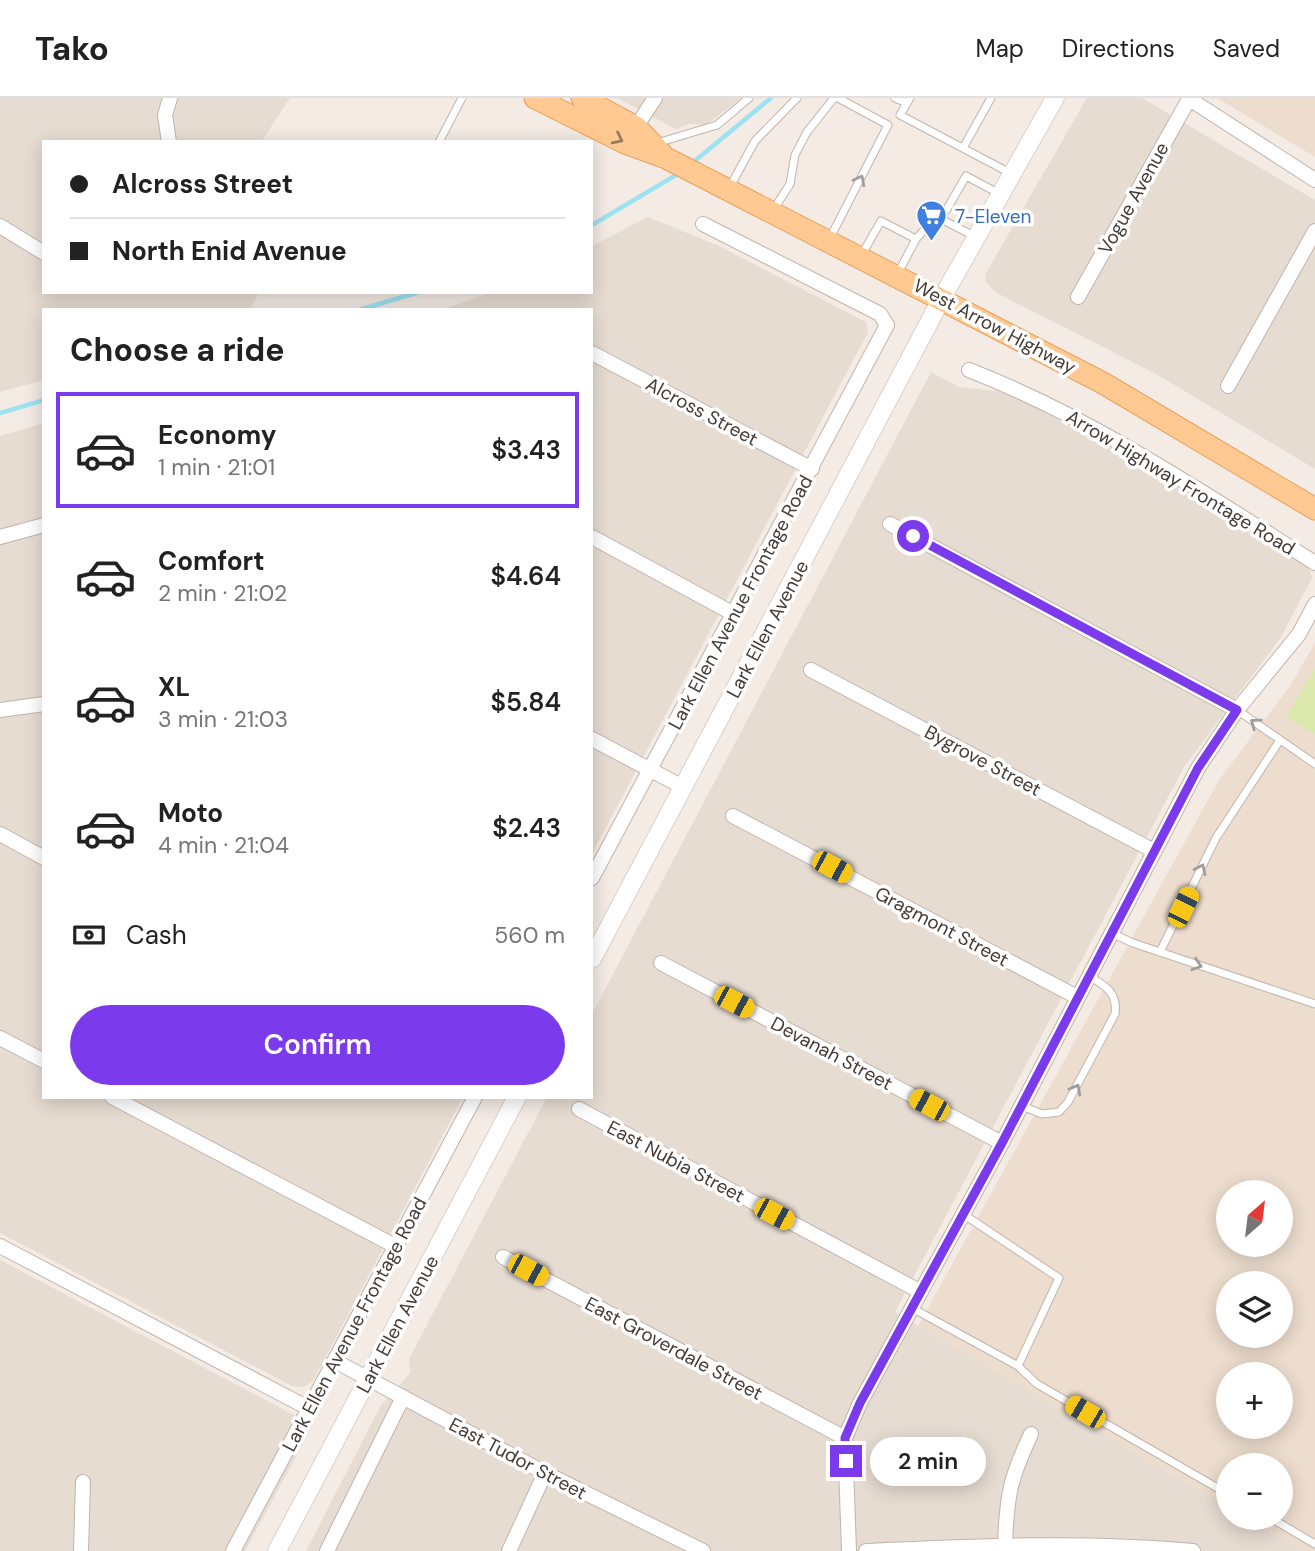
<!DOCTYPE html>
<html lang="en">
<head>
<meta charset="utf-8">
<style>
	body { margin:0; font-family:"DM Sans",sans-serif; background:#f6f6f6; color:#222; height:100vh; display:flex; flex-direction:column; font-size:26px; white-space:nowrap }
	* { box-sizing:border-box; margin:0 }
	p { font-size:23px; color:#767676 }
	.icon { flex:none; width:38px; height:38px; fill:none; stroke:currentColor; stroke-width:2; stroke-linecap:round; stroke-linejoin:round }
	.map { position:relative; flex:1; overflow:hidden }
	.sheet { position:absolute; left:42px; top:210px; width:551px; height:791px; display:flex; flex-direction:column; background:#fff; border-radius:0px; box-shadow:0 4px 18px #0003 }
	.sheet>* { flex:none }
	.hud { position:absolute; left:42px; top:42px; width:551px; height:154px; border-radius:0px; box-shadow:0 4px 18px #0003; display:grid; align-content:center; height:154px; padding:0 28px; background:#fff }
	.needle { width:46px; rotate:28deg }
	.tools { position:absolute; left:1216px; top:1082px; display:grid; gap:14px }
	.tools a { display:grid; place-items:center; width:77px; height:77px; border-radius:50%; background:#fff; box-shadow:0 4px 18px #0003; font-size:35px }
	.end { position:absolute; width:32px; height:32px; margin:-16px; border:9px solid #7c3aed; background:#fff; box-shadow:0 0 0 4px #fff }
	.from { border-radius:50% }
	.bubble { position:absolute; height:49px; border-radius:24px; background:#fff; box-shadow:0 4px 18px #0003; font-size:23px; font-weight:600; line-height:49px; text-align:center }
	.car { position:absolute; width:21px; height:42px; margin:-21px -10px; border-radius:9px; box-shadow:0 0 5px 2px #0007; background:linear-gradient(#f5c518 24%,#345 0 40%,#f5c518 0 76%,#345 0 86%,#f5c518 0) }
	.hud b { display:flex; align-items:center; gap:24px; height:66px; font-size:26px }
	.hud b+b { border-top:2px solid #e0e0e0 }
	.hud i { width:18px; height:18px; background:#222 }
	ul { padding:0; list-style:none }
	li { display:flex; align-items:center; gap:21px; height:116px; margin:0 14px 10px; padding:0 14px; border:4px solid transparent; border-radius:0px }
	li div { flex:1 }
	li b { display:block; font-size:26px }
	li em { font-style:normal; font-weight:600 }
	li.on { border-color:#7c3aed }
	li>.icon { width:63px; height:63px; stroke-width:1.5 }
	h2 { padding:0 28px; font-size:32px; line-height:84px }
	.pay { display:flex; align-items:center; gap:18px; height:77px; padding:0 28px; font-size:26px }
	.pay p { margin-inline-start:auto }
	.primary-button { display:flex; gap:14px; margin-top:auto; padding:14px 28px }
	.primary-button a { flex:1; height:80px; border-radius:42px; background:#7c3aed; color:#fff; font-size:28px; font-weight:600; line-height:80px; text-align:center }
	header { display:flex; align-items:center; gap:42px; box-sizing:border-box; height:98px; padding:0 35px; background:#fff; border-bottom:2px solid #e0e0e0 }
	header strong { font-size:33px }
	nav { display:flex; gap:38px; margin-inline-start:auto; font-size:24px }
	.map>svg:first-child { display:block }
</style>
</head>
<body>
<header>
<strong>Tako</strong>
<nav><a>Map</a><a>Directions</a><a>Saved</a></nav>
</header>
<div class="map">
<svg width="1315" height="1453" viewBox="0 0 1315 1453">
	<rect width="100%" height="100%" fill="#f3ebe4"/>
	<!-- residential -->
	<path fill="#e7dcd2" d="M0,0H290L261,44H44V194H259L250,212H44V282L0,294Z
		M617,0H741L706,27L689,26L676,31Z
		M1087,0H1142L1315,102V371L1156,276L997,195L985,183L986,175Z
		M648,119L719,148L866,224L868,234L592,756V212H441L493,194H592V148Z
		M931,274L959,289L1004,294L1112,349L1309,470L1312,480L1281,539L1184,669L895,1214L1228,1409V1419H1246L1304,1453H306L380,1309L410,1275L409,1261L547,999H592V916Z
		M44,325V999H463L313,1283L304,1289L292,1288L0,1135V338Z
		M0,1162L313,1327L245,1453H0Z"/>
	<!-- education -->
	<path fill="#edddce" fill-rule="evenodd" d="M1217,0H1315V59Z
		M1315,545V1453H1304L1246,1419H1281V1367H1228V1409L918,1228L1219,682L1290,588ZM1228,1094H1281V1146H1228ZM1228,1185H1281V1237H1228ZM1228,1276H1281V1328H1228Z"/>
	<!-- green -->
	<path fill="#dae9ab" d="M1315,571V636L1286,618Z"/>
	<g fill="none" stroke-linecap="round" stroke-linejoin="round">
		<!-- stream -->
		<path stroke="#9ee2f2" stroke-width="4.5" d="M691,66L771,0
			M592,127L681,74
			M359,212L419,194
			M0,315L44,302"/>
		<defs>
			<path id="service" d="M895,0L907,5
				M910,0L900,17L1012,76
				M439,44L462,0
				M657,45L717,27L749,0
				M963,50L991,0
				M732,85L755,43L797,0
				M774,111L790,86L795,57L807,34L834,0
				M937,119L976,139
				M829,142L888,27L838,0
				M861,158L881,123L916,141L932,123L947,111L966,78L1000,96
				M897,177L916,141
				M1237,612L1315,666
				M1111,835L1133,845L1315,906
				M1160,854L1216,740L1280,642
				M1022,1008L1042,1016L1059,1014L1068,1004L1115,916C1118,894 1105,888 1088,877
				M912,1210L1018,1268L1059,1180L963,1116
				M1018,1268L1037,1286L1228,1396
				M1269,1419L1315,1446"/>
			<path id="minor" d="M1188,0L1315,82
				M636,29L655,0
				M169,44L165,17L170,0
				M0,128L44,155
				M1078,199L1189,1
				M592,255L812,371
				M969,272C1094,321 1202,394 1315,465
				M1228,288L1315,133
				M890,426L1237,612
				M0,439L44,427
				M592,439L734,516
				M811,572L1154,753
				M0,612L44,606
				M592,641L683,689
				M733,718L1077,899
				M0,736L44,760
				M592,780L887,227L880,216L703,126
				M661,865L1002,1045
				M0,940L44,963
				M112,999L395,1148
				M579,1011L921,1194
				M0,1148L310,1311
				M503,1159L845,1340
				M335,1263L545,1375L703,1453
				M1005,1446C1007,1396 1010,1381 1031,1336
				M81,1453L83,1384
				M233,1453L475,999
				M327,1453L403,1299
				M509,1453L545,1375
				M849,1453L845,1340L860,1305L1002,1045L1198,670L1237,612L1299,536L1315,506
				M866,1453C976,1448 1084,1443 1193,1453"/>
			<path id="tertiary" d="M592,861L942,200L1055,0
				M277,1453L517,999"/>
			<path id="primary" d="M535,0L625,45L666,60L1103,285L1315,411
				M582,0L636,29L662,56"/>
		</defs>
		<!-- service casing -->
		<use href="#service" stroke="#c2b4aa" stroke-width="9"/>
		<!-- minor casing -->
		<use href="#minor" stroke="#c2b4aa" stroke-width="16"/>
		<!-- tertiary casing -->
		<use href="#tertiary" stroke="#c2b4aa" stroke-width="19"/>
		<!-- primary casing -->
		<use href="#primary" stroke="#e7a15e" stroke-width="23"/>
		<!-- service -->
		<use href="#service" stroke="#fff" stroke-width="7"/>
		<!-- minor -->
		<use href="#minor" stroke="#fff" stroke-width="14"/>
		<!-- tertiary -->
		<use href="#tertiary" stroke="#fff" stroke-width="18"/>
		<!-- primary -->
		<use href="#primary" stroke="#ffc991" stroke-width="21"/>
	</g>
	<!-- one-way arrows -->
	<defs><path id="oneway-chevron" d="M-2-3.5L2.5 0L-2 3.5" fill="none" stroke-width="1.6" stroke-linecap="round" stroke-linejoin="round" transform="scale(1.75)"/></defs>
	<use stroke="#997b5e" href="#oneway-chevron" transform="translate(618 41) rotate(26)"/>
	<g stroke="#a29d9a">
		<use href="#oneway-chevron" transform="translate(860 82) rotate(-63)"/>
		<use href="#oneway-chevron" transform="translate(1255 625) rotate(-144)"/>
		<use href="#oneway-chevron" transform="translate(1201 771) rotate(-64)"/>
		<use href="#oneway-chevron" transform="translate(1197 867) rotate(18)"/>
		<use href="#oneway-chevron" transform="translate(1076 991) rotate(-62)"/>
	</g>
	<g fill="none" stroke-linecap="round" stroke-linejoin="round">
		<!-- route -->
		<path stroke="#7c3aed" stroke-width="9" d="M846,1363L845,1340L860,1305L1002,1045L1198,670L1237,612L913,438"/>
	</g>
	<!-- icons -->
	<defs>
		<symbol id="supermarket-pin" viewBox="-11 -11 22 30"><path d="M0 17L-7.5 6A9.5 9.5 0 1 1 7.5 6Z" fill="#3f7fe0" stroke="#fff"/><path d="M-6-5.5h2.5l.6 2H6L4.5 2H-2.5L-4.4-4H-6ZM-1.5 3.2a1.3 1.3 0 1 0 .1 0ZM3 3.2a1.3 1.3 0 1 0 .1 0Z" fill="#fff"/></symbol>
	</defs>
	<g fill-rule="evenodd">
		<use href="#supermarket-pin" x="914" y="100" width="35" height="47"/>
	</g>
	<g text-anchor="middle" stroke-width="7" stroke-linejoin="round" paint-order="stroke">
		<!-- street labels -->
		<g font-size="19" fill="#453b34" stroke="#fff">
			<text transform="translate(1133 100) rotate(-61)" y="7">Vogue Avenue</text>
			<text transform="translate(995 228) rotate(28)" y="7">West Arrow Highway</text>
			<text transform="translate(702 313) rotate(28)" y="7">Alcross Street</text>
			<text transform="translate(1181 384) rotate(31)" y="7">Arrow Highway Frontage Road</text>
			<text transform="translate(740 504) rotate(-62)" y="7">Lark Ellen Avenue Frontage Road</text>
			<text transform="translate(767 531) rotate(-62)" y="7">Lark Ellen Avenue</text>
			<text transform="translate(983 662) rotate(28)" y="7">Bygrove Street</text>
			<text transform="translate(942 828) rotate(28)" y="7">Gragmont Street</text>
			<text transform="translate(832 955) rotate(28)" y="7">Devanah Street</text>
			<text transform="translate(676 1063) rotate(28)" y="7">East Nubia Street</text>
			<text transform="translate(354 1226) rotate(-62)" y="7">Lark Ellen Avenue Frontage Road</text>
			<text transform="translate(397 1226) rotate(-62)" y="7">Lark Ellen Avenue</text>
			<text transform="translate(674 1250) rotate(28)" y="7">East Groverdale Street</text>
			<text transform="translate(518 1360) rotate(28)" y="7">East Tudor Street</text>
		</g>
		<!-- shop labels -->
		<g font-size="19" fill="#366cbe" stroke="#fff" text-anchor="start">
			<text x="955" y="125">7-Eleven</text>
		</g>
	</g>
</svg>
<div class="tools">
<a><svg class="needle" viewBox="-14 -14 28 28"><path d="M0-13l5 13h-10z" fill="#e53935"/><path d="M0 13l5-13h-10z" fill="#767676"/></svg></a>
<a><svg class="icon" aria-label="layers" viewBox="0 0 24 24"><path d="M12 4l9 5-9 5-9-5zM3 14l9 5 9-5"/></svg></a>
<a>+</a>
<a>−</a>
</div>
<i class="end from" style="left:913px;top:438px"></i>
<i class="end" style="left:846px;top:1363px"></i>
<div class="bubble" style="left:870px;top:1339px;width:116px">2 min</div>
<i class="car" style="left:832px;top:769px;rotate:118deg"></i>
<i class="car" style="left:1183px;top:809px;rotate:26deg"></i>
<i class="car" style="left:734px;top:904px;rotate:118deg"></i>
<i class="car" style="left:929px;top:1007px;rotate:298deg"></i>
<i class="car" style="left:774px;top:1116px;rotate:118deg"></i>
<i class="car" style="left:528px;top:1172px;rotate:118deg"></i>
<i class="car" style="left:1085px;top:1314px;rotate:300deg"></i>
<div class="hud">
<b><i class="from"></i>Alcross Street</b>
<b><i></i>North Enid Avenue</b>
</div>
<section class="sheet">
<h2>Choose a ride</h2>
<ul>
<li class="on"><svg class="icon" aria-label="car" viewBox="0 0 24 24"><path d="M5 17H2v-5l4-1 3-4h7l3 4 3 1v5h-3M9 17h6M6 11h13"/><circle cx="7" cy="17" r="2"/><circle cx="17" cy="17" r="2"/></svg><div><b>Economy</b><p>1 min · 21:01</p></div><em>$3.43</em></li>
<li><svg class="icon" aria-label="car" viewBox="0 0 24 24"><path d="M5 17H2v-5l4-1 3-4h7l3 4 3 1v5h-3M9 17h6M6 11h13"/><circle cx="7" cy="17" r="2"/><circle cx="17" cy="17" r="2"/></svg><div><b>Comfort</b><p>2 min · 21:02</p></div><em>$4.64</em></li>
<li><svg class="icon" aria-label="car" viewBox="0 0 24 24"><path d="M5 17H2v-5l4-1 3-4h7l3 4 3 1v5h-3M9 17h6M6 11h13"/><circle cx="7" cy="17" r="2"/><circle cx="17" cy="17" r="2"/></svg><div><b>XL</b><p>3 min · 21:03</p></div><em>$5.84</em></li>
<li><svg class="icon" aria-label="car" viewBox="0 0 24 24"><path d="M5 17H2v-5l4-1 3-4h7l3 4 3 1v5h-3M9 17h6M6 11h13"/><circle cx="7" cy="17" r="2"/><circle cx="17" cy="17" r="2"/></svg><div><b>Moto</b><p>4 min · 21:04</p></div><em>$2.43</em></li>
</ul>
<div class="pay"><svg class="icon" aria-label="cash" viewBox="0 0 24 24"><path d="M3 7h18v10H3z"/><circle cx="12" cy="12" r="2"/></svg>Cash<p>560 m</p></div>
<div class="primary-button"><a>Confirm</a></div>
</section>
</div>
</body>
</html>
